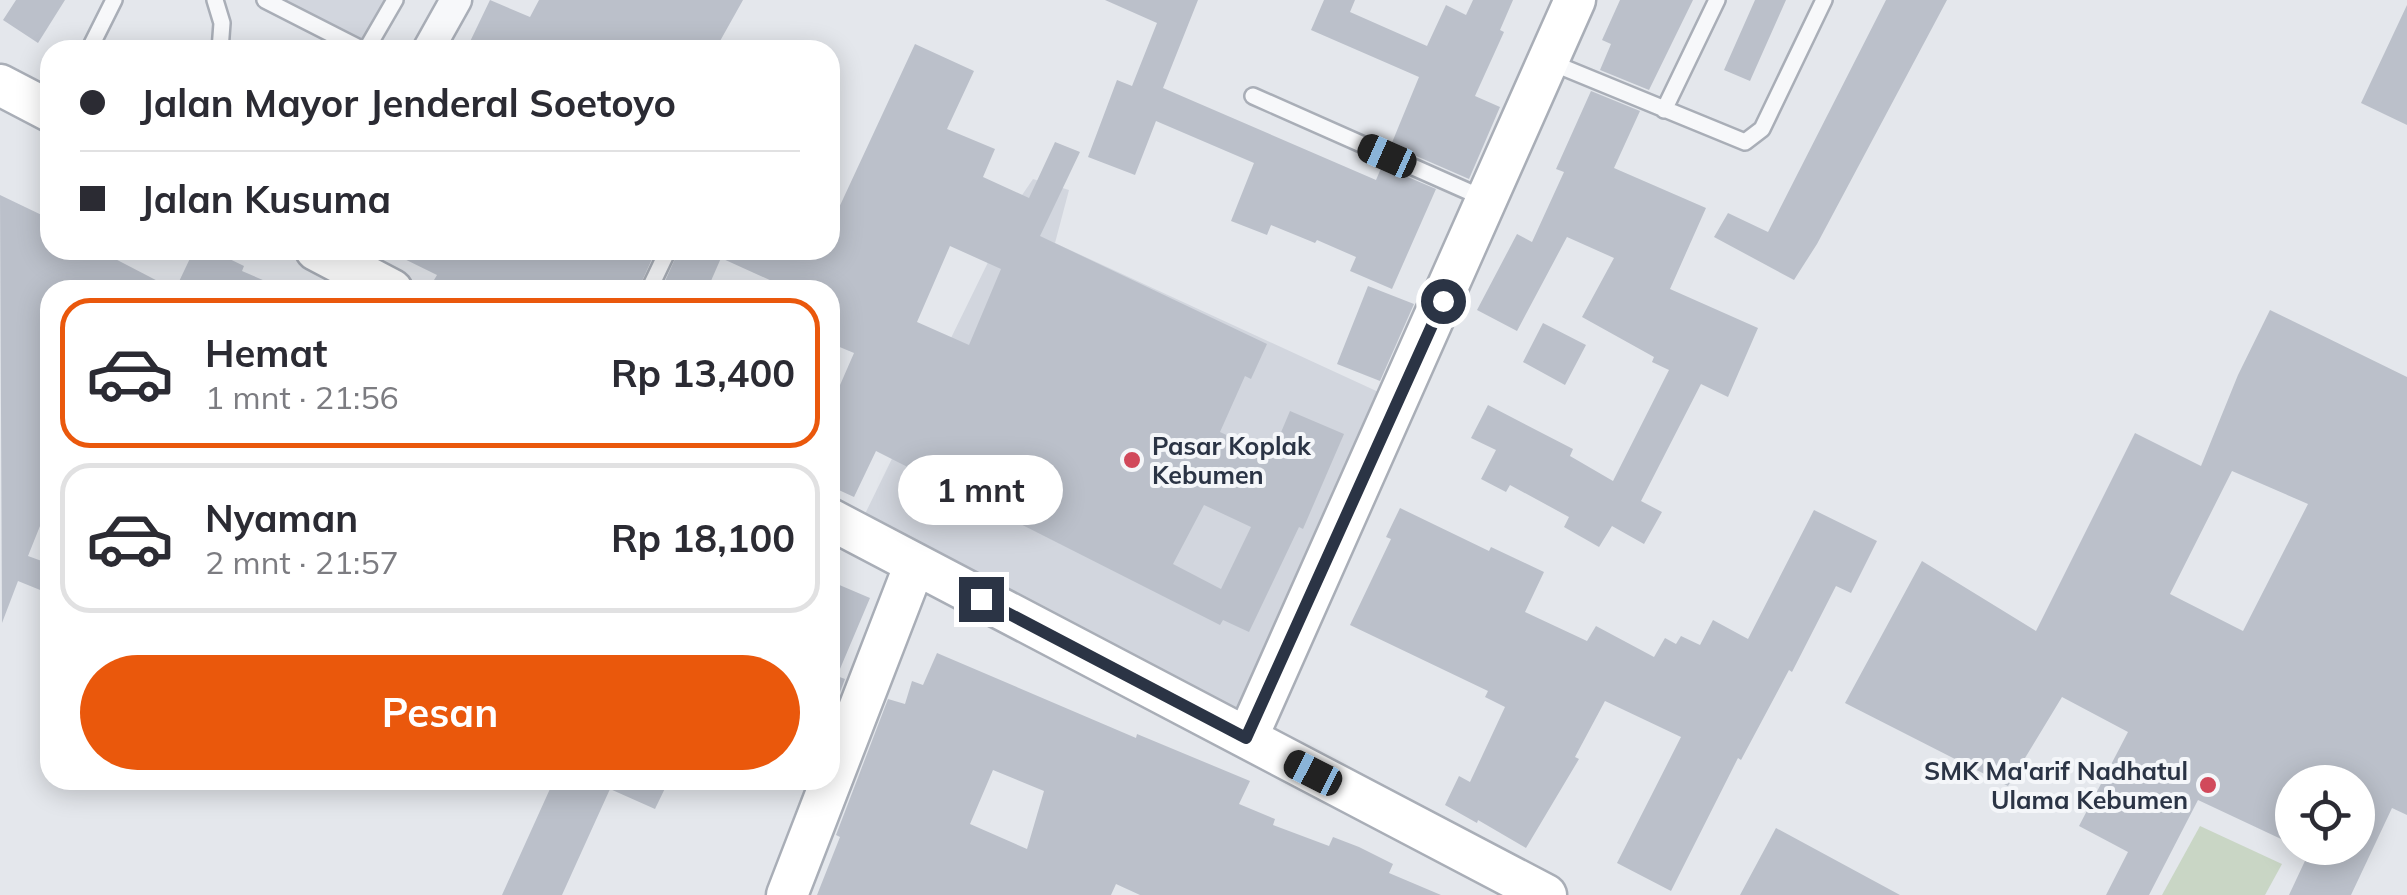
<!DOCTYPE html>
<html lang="id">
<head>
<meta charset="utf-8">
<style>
	body { margin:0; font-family:Mulish,sans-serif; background:#f7f7f7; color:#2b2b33; height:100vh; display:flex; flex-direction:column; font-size:38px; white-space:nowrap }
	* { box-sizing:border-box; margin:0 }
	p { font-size:32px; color:#7c7c81 }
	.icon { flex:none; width:55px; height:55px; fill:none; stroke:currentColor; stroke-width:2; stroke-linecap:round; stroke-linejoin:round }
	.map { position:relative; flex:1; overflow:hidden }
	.sheet { position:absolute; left:40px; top:280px; width:800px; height:510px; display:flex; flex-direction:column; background:#fff; border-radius:30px; box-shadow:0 5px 25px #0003 }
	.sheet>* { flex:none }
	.hud { position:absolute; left:40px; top:40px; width:800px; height:220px; border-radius:30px; box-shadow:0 5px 25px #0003; display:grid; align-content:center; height:220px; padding:0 40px; background:#fff }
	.tools { position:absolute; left:2275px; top:765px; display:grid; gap:20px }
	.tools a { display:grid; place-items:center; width:100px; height:100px; border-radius:50%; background:#fff; box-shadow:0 5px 25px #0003; font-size:50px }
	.end { position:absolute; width:45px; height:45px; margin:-22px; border:12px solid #2b3445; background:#fff; box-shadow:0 0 0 5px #fff }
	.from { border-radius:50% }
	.bubble { position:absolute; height:70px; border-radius:35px; background:#fff; box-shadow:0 5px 25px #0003; font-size:32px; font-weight:700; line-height:70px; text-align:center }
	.car { position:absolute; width:30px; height:60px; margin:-30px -15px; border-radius:12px; box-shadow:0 0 8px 2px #0007; background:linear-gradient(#222 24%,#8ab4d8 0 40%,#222 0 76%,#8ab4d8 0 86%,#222 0) }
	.hud b { display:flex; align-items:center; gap:35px; height:95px; font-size:38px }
	.hud b+b { border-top:2px solid #e1e1e2 }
	.hud i { width:25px; height:25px; background:#2b2b33 }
	ul { padding:18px 0 0; list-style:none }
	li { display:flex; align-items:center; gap:30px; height:150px; margin:0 20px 15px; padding:0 20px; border:5px solid #e1e1e2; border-radius:30px }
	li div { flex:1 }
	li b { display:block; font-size:38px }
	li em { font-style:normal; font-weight:700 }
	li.on { border-color:#ea580c }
	li>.icon { width:90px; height:90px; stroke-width:1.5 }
	.button { display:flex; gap:20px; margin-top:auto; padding:20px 40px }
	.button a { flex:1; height:115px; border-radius:60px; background:#ea580c; color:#fff; font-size:40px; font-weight:700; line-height:115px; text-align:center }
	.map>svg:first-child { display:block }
</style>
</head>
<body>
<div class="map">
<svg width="2407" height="895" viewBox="0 0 2407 895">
	<rect width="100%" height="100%" fill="#e4e7ec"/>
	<!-- built -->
	<path fill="#d2d6de" d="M281,0H389L363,46Z
		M1033,179L1069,190L1055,243L1398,401L1255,723L863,518L1018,201Z"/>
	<!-- green -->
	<path fill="#c9d6c5" d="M2200,826L2282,864L2265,895H2162Z"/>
	<!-- building -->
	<path fill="#bbc0ca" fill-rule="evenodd" d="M16,0H65L38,43L3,20Z
		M490,0L530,17L539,0H743L715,50H466Z
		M1105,0H1198L1163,88L1376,180L1382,166L1436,189L1392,289L1350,271L1356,257L1317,240L1315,243L1271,225L1267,235L1231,221L1254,163L1156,121L1135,175L1088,157L1117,80L1132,86L1157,23Z
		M1324,0H1355L1350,12L1427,46L1446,5L1466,15L1473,0H1513L1500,30L1504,32L1475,96L1500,107L1469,179L1391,145L1419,77L1311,30Z
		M1620,0H1693L1649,90L1600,70L1611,44L1602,40Z
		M1755,0H1786L1750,81L1724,70Z
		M1886,0H1947L1817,244L1794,280L1714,237L1728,213L1768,232Z
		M2407,5V125L2361,103Z
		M915,44L974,71L947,129L995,149L983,177L1029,198L1055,142L1080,152L1040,236L1267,344L1251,379L1245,376L1220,432L1271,456L1290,411L1344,434L1303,529L1299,527L1249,632L1223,620L1220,625L876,451L854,497L830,486V408L854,353L830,343V290H792L721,258L707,290H661L679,250H830V227ZM950,246L1001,269L969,345L917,322ZM1204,505L1251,527L1221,589L1173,564Z
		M1591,91L1640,111L1614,168L1706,208L1670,289L1758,328L1728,397L1701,384L1641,501L1662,512L1644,544L1612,526L1599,547L1564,527L1569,517L1510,485L1506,492L1481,479L1496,450L1471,438L1488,405L1573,449L1570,456L1613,481L1669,370L1652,362L1654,357L1582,317L1614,258L1567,237L1517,331L1477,310L1517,234L1532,242L1564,172L1556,169Z
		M0,195L50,219V250H98L175,290L194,250H211L244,266L242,271L286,290H50V501L28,556L50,564V594L18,581L2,623Z
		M386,250H656L638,290H455L434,280L437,275Z
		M1368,286L1414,304L1380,381L1337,364Z
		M2270,310L2407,377V815L2392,808L2351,895H2289L2311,848H2358V782H2292V844L2198,800L2149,895H2106L2128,852L2079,826L2128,732L2062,697L2008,786L1845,703L1922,561L2036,631L2135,433L2201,466L2238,375ZM2232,471L2308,504L2243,631L2170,594Z
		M1543,323L1586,345L1565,385L1523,362Z
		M1400,508L1489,551L1491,547L1544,572L1525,612L1587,641L1596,626L1654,657L1665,638L1676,644L1681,636L1700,645L1713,620L1748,639L1814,510L1877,541L1851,593L1836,586L1792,672L1789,670L1741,760L1738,758L1671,891L1617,863L1681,737L1605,701L1575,757L1579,759L1526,848L1478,820L1477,823L1445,805L1459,776L1470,782L1505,707L1485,697L1488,691L1350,625L1391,539L1386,537Z
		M830,581L870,598L837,676L845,679L830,718Z
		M937,653L1136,738L1137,734L1250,781L1239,804L1275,819L1273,825L1329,846L1333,837L1359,847L1393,864L1389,873L1441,895H1140L1116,884L1111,895H817L840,837L836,835L888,699L905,704L912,681L923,685ZM993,770L1044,791L1027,849L970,824Z
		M554,780H669L655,809L610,789L562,895H502Z
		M1776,828L1900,895H1740Z"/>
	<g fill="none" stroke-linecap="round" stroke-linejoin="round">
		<defs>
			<path id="service" d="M215,0L222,23L220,50
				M265,0L363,50
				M89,50L114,0
				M366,50L395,0
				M1550,62L1745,142L1762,129L1824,0
				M1253,96L1483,198
				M1664,110L1717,0
				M649,290L668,250"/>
			<path id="minor" d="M428,50L456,0"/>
			<path id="secondary" d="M0,85L50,111
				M316,250L392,290
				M830,519L1546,895
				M1247,738L1575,0
				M787,895L915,564"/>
		</defs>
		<!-- service casing -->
		<use href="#service" stroke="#a9aeb7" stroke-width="20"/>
		<!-- minor casing -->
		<use href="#minor" stroke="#a9aeb7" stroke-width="35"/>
		<!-- secondary casing -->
		<use href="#secondary" stroke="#a9aeb7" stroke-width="45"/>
		<!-- service -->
		<use href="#service" stroke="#f7f8fa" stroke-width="15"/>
		<!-- minor -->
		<use href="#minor" stroke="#f7f8fa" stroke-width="30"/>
		<!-- secondary -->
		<use href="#secondary" stroke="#fff" stroke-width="40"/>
	</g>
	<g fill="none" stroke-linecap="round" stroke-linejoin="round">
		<!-- route -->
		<path stroke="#2b3445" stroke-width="12" d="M981,599L1246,738L1443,301"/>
	</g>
	<!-- markers -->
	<g fill="#d1495b" stroke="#f4f6f9" stroke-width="4">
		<circle cx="1132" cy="460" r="10"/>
		<circle cx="2208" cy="785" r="10"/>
	</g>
	<g text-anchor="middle" stroke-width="8" stroke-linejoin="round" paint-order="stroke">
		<!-- poi labels -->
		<g font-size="25" font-weight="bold" fill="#2b3445" stroke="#f4f6f9" text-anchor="start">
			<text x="1152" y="455">Pasar Koplak<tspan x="1152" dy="29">Kebumen</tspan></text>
			<text x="2188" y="780" text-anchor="end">SMK Ma'arif Nadhatul<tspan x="2188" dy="29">Ulama Kebumen</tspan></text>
		</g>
	</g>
</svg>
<div class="tools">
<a><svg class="icon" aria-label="locate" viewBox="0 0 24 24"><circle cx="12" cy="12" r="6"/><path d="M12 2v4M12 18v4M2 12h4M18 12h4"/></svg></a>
</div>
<i class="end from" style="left:1443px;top:301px"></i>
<i class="end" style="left:981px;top:599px"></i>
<div class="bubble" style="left:898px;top:455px;width:165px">1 mnt</div>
<i class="car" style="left:1387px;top:156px;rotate:294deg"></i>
<i class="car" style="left:1313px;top:773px;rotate:297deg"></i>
<div class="hud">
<b><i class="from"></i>Jalan Mayor Jenderal Soetoyo</b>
<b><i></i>Jalan Kusuma</b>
</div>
<section class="sheet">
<ul>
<li class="on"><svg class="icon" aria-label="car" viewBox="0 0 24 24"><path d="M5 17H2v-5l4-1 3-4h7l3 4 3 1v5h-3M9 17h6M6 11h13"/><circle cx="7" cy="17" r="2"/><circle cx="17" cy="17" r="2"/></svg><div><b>Hemat</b><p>1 mnt · 21:56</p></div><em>Rp 13,400</em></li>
<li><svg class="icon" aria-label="car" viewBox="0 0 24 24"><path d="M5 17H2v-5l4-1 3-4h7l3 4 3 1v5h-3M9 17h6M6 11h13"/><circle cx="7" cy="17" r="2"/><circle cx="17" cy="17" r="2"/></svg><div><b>Nyaman</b><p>2 mnt · 21:57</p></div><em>Rp 18,100</em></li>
</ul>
<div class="button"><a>Pesan</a></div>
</section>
</div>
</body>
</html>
